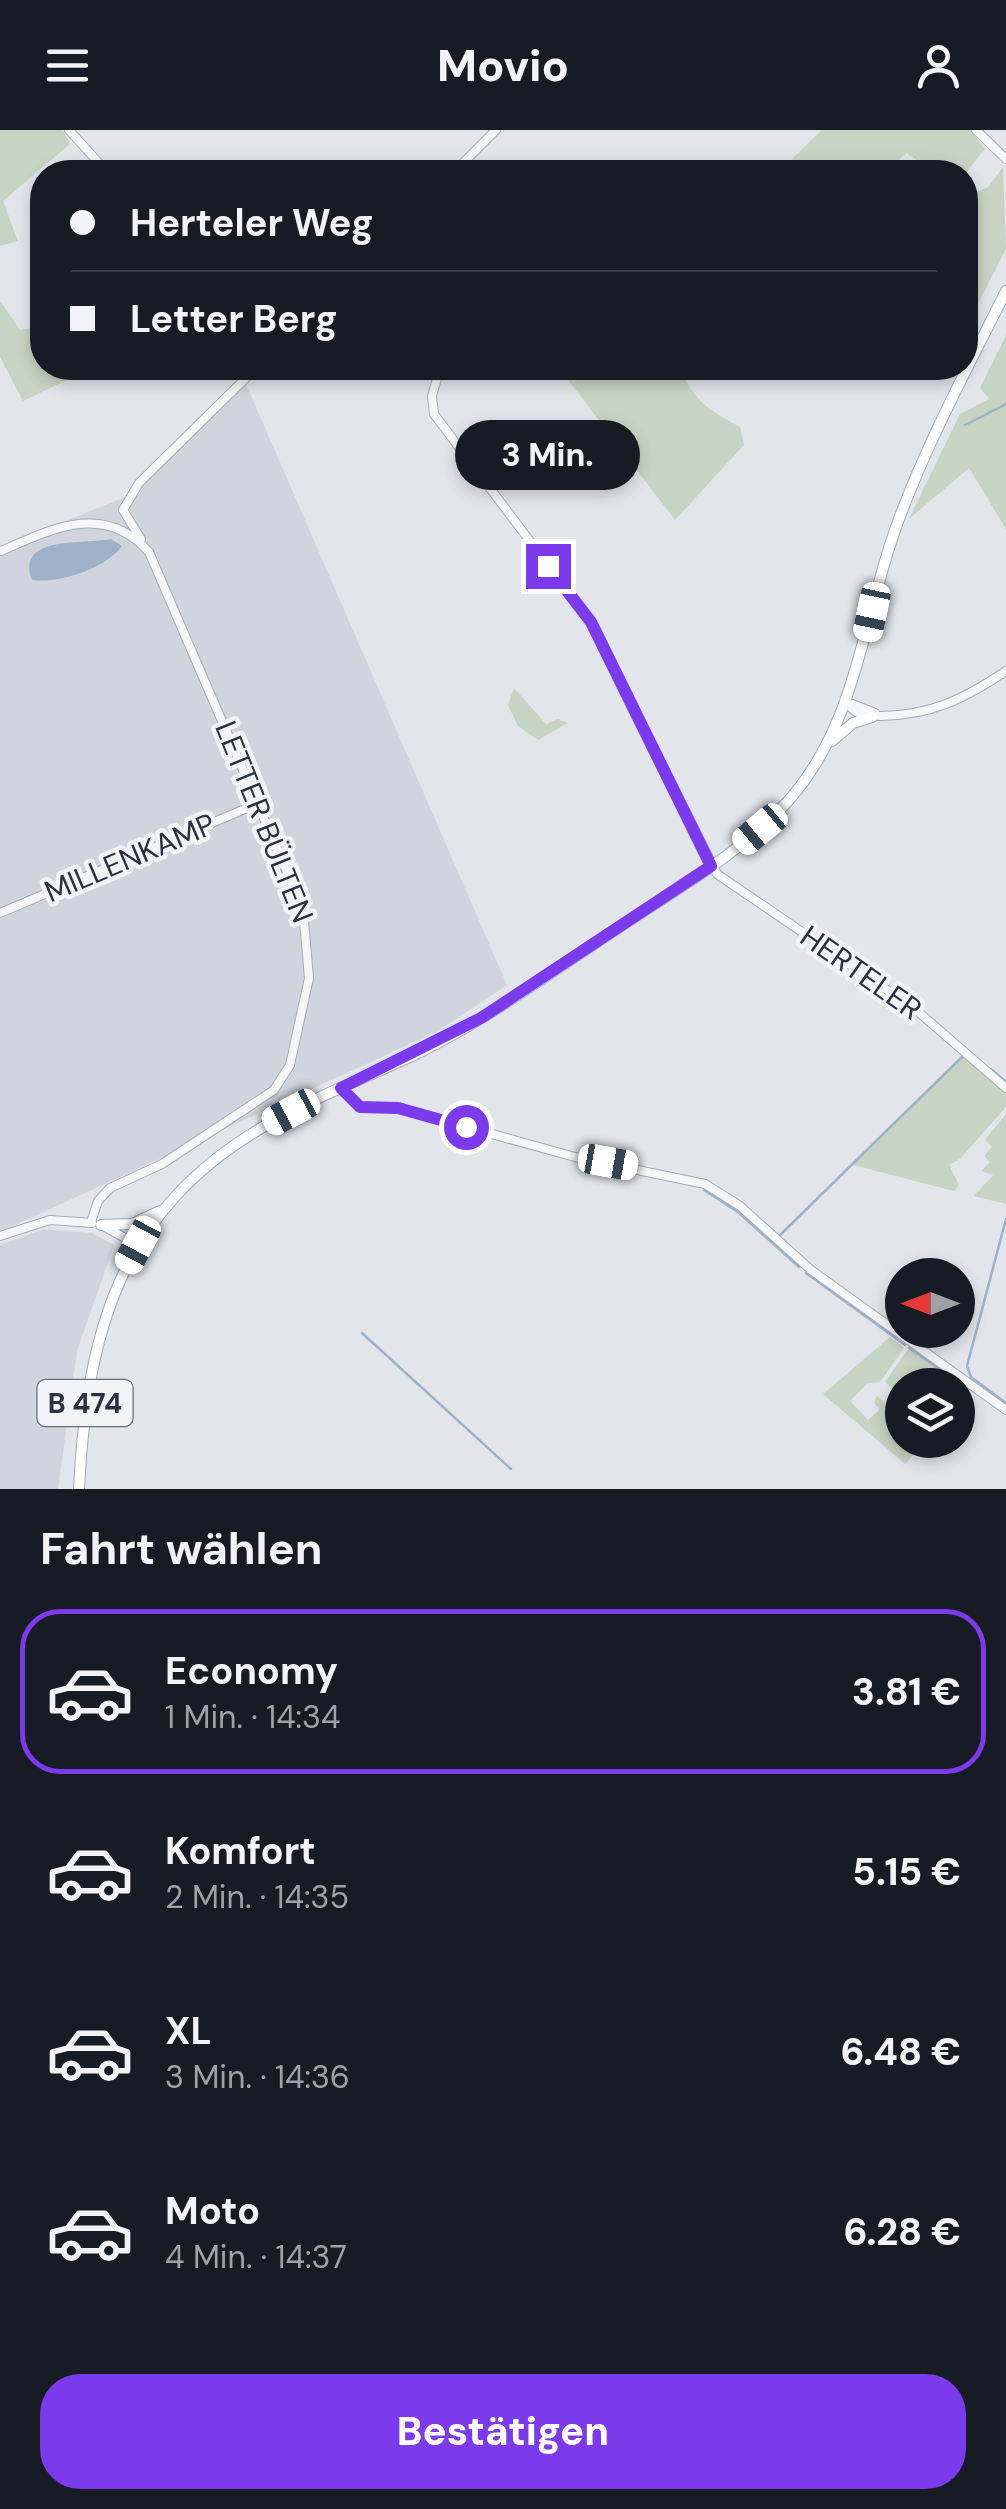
<!DOCTYPE html>
<html lang="de">
<head>
<meta charset="utf-8">
<style>
	body { margin:0; font-family:"DM Sans",sans-serif; background:#20242c; color:#f1f3f6; height:100vh; display:flex; flex-direction:column; font-size:38px; white-space:nowrap }
	* { box-sizing:border-box; margin:0 }
	p { font-size:32px; color:#9ea1a6 }
	.icon { flex:none; width:55px; height:55px; fill:none; stroke:currentColor; stroke-width:2; stroke-linecap:round; stroke-linejoin:round }
	.map { position:relative; height:1359px; overflow:hidden }
	.drawer { display:flex; flex-direction:column; background:#171b24; flex:1 }
	.drawer>* { flex:none }
	.top-card { position:absolute; left:30px; top:30px; width:948px; height:220px; border-radius:40px; box-shadow:0 5px 15px #0003; display:grid; align-content:center; height:220px; padding:0 40px; background:#171b24 }
	.needle { width:65px; rotate:270deg }
	.buttons { position:absolute; left:885px; top:1128px; display:grid; gap:20px }
	.buttons a { display:grid; place-items:center; width:90px; height:90px; border-radius:50%; background:#171b24; box-shadow:0 5px 15px #0003; font-size:50px }
	.end { position:absolute; width:45px; height:45px; margin:-22px; border:12px solid #7c3aed; background:#fff; box-shadow:0 0 0 5px #fff }
	.from { border-radius:50% }
	.bubble { position:absolute; height:70px; border-radius:35px; background:#171b24; box-shadow:0 5px 15px #0003; font-size:32px; font-weight:800; line-height:70px; text-align:center }
	.car { position:absolute; width:30px; height:60px; margin:-30px -15px; border-radius:12px; box-shadow:0 0 8px 2px #0007; background:linear-gradient(#fff 24%,#345 0 40%,#fff 0 76%,#345 0 86%,#fff 0) }
	.top-card b { display:flex; align-items:center; gap:35px; height:95px; font-size:38px }
	.top-card b+b { border-top:2px solid #363941 }
	.top-card i { width:25px; height:25px; background:#f1f3f6 }
	ul { padding:0; list-style:none }
	li { display:flex; align-items:center; gap:30px; height:165px; margin:0 20px 15px; padding:0 20px; border:5px solid transparent; border-radius:40px }
	li div { flex:1 }
	li b { display:block; font-size:38px }
	li em { font-style:normal; font-weight:800 }
	li.on { border-color:#7c3aed }
	li>.icon { width:90px; height:90px; stroke-width:1.5 }
	h2 { padding:0 40px; font-size:45px; line-height:120px }
	.primary-button { display:flex; gap:20px; margin-top:auto; padding:20px 40px }
	.primary-button a { flex:1; height:115px; border-radius:40px; background:#7c3aed; color:#fff; font-size:40px; font-weight:800; line-height:115px; text-align:center }
	header { display:flex; justify-content:space-between; align-items:center; height:130px; padding:0 40px; background:#171b24; font-size:45px; font-weight:800 }
	.map>svg:first-child { display:block }
</style>
</head>
<body>
<header><svg class="icon" aria-label="menu" viewBox="0 0 24 24"><path d="M4 6h16M4 12h16M4 18h16"/></svg>Movio<svg class="icon" aria-label="person" viewBox="0 0 24 24"><circle cx="12" cy="8" r="4"/><path d="M4 21q1-7 8-7t8 7"/></svg></header>
<div class="map">
<svg width="1006" height="1359" viewBox="0 0 1006 1359">
	<rect width="100%" height="100%" fill="#e2e5ea"/>
	<!-- built -->
	<path fill="#d0d4dc" d="M246,254L507,855L438,901L0,1102V417L128,366Z
		M44,1099L92,1103L114,1115L77,1221L58,1359H0V1115Z"/>
	<!-- green -->
	<path fill="#c7d4c3" d="M0,0H63L70,14L3,71L18,111L0,116Z
		M822,0H970L985,19L965,44L936,42L906,23L886,42H812L792,29Z
		M1003,37L1006,119L970,189L965,183V67L988,57Z
		M0,171L20,200L42,197V238H92L23,271L0,227Z
		M1006,205V399L969,338L909,389L960,284L989,269L980,258Z
		M559,238H681C692,271 711,281 740,297L744,315L675,390Z
		M514,558L546,594L558,589L568,593L538,610L518,596L508,575Z
		M964,926L1006,962V977L960,1029L949,1035L959,1055L954,1061L853,1035Z
		M1006,984V1074L974,1066L993,1045L981,1041L990,1032L984,1026L992,1017L985,1010Z
		M890,1207L904,1217L902,1221L880,1252L868,1253L850,1271L868,1290L880,1279L874,1273L877,1266L887,1274L898,1264L885,1252L908,1219L970,1260L958,1274V1255H902V1310H926L905,1334L823,1264Z"/>
	<!-- water -->
	<path fill="#9db2c9" d="M111,409L122,416C106,438 60,454 32,450C15,404 86,415 111,409Z"/>
	<g fill="none" stroke-linecap="round" stroke-linejoin="round">
		<!-- stream -->
		<path stroke="#9db2c9" stroke-width="2.5" d="M965,295L1006,274
			M991,939L1006,952
			M704,1060L738,1082L799,1137
			M1006,1089L967,1236L971,1247L1006,1273
			M780,1105L962,927
			M806,1143L905,1215
			M362,1203L511,1339
			M909,1218L958,1252"/>
		<defs>
			<path id="minor" d="M69,0L107,42
				M976,0L1006,29
				M454,42L496,0
				M440,238L432,266L434,284L591,492L717,744L915,879L1006,958
				M123,380L139,353L256,238
				M123,380L141,409
				M1,421C53,398 105,372 149,422L303,779L309,848L290,935L274,960L162,1034L110,1058L98,1071L91,1092
				M847,572C855,586 866,586 881,586C932,585 964,569 1006,541
				M847,572L875,583
				M0,783L259,673
				M341,958L360,977L398,978L575,1027L705,1054L740,1076L811,1140L1006,1280
				M105,1097L138,1115
				M0,1106L50,1090L92,1093"/>
			<path id="major" d="M832,611L853,593L872,587
				M101,1095L132,1094L160,1081
				M79,1359C87,1203 119,1081 263,997C312,968 365,948 416,924C486,890 550,843 615,800C674,760 741,724 789,670C856,594 862,495 894,403C923,320 967,239 1006,161"/>
		</defs>
		<!-- minor casing -->
		<use href="#minor" stroke="#a7acb4" stroke-width="10"/>
		<!-- major casing -->
		<use href="#major" stroke="#a1a9b5" stroke-width="12"/>
		<!-- minor -->
		<use href="#minor" stroke="#f4f6f8" stroke-width="8"/>
		<!-- major -->
		<use href="#major" stroke="#fff" stroke-width="10"/>
	</g>
	<g fill="none" stroke-linecap="round" stroke-linejoin="round">
		<!-- route -->
		<path stroke="#7c3aed" stroke-width="12" d="M466,997L398,978L360,977L341,958L481,888L711,736L591,492L548,436"/>
	</g>
	<g text-anchor="middle" stroke-width="9" stroke-linejoin="round" paint-order="stroke">
		<!-- shield labels -->
		<rect fill="#f1f4f7" stroke="#666c78" stroke-width="2.5" x="37.5" y="1250" width="95" height="46" rx="8"/>
		<g font-size="28" font-weight="bold" fill="#2a3241">
			<text x="85" y="1283">B 474</text>
		</g>
		<!-- street labels -->
		<g font-size="30" fill="#2a3241" stroke="#f1f4f7">
			<text transform="translate(264 692) rotate(68)" y="10">LETTER BÜLTEN</text>
			<text transform="translate(130 728) rotate(-23)" y="10">MILLENKAMP</text>
			<text transform="translate(861 843) rotate(35)" y="10">HERTELER</text>
		</g>
	</g>
</svg>
<div class="buttons">
<a><svg class="needle" viewBox="-14 -14 28 28"><path d="M0-13l5 13h-10z" fill="#e53935"/><path d="M0 13l5-13h-10z" fill="#9ea1a6"/></svg></a>
<a><svg class="icon" aria-label="layers" viewBox="0 0 24 24"><path d="M12 4l9 5-9 5-9-5zM3 14l9 5 9-5"/></svg></a>
</div>
<i class="end from" style="left:466px;top:997px"></i>
<i class="end" style="left:548px;top:436px"></i>
<div class="bubble" style="left:455px;top:290px;width:185px">3 Min.</div>
<i class="car" style="left:872px;top:482px;rotate:192deg"></i>
<i class="car" style="left:760px;top:699px;rotate:230deg"></i>
<i class="car" style="left:291px;top:982px;rotate:242deg"></i>
<i class="car" style="left:608px;top:1032px;rotate:100deg"></i>
<i class="car" style="left:138px;top:1115px;rotate:208deg"></i>
<div class="top-card">
<b><i class="from"></i>Herteler Weg</b>
<b><i></i>Letter Berg</b>
</div>
</div>
<section class="drawer">
<h2>Fahrt wählen</h2>
<ul>
<li class="on"><svg class="icon" aria-label="car" viewBox="0 0 24 24"><path d="M5 17H2v-5l4-1 3-4h7l3 4 3 1v5h-3M9 17h6M6 11h13"/><circle cx="7" cy="17" r="2"/><circle cx="17" cy="17" r="2"/></svg><div><b>Economy</b><p>1 Min. · 14:34</p></div><em>3.81 €</em></li>
<li><svg class="icon" aria-label="car" viewBox="0 0 24 24"><path d="M5 17H2v-5l4-1 3-4h7l3 4 3 1v5h-3M9 17h6M6 11h13"/><circle cx="7" cy="17" r="2"/><circle cx="17" cy="17" r="2"/></svg><div><b>Komfort</b><p>2 Min. · 14:35</p></div><em>5.15 €</em></li>
<li><svg class="icon" aria-label="car" viewBox="0 0 24 24"><path d="M5 17H2v-5l4-1 3-4h7l3 4 3 1v5h-3M9 17h6M6 11h13"/><circle cx="7" cy="17" r="2"/><circle cx="17" cy="17" r="2"/></svg><div><b>XL</b><p>3 Min. · 14:36</p></div><em>6.48 €</em></li>
<li><svg class="icon" aria-label="car" viewBox="0 0 24 24"><path d="M5 17H2v-5l4-1 3-4h7l3 4 3 1v5h-3M9 17h6M6 11h13"/><circle cx="7" cy="17" r="2"/><circle cx="17" cy="17" r="2"/></svg><div><b>Moto</b><p>4 Min. · 14:37</p></div><em>6.28 €</em></li>
</ul>
<div class="primary-button"><a>Bestätigen</a></div>
</section>
</body>
</html>
